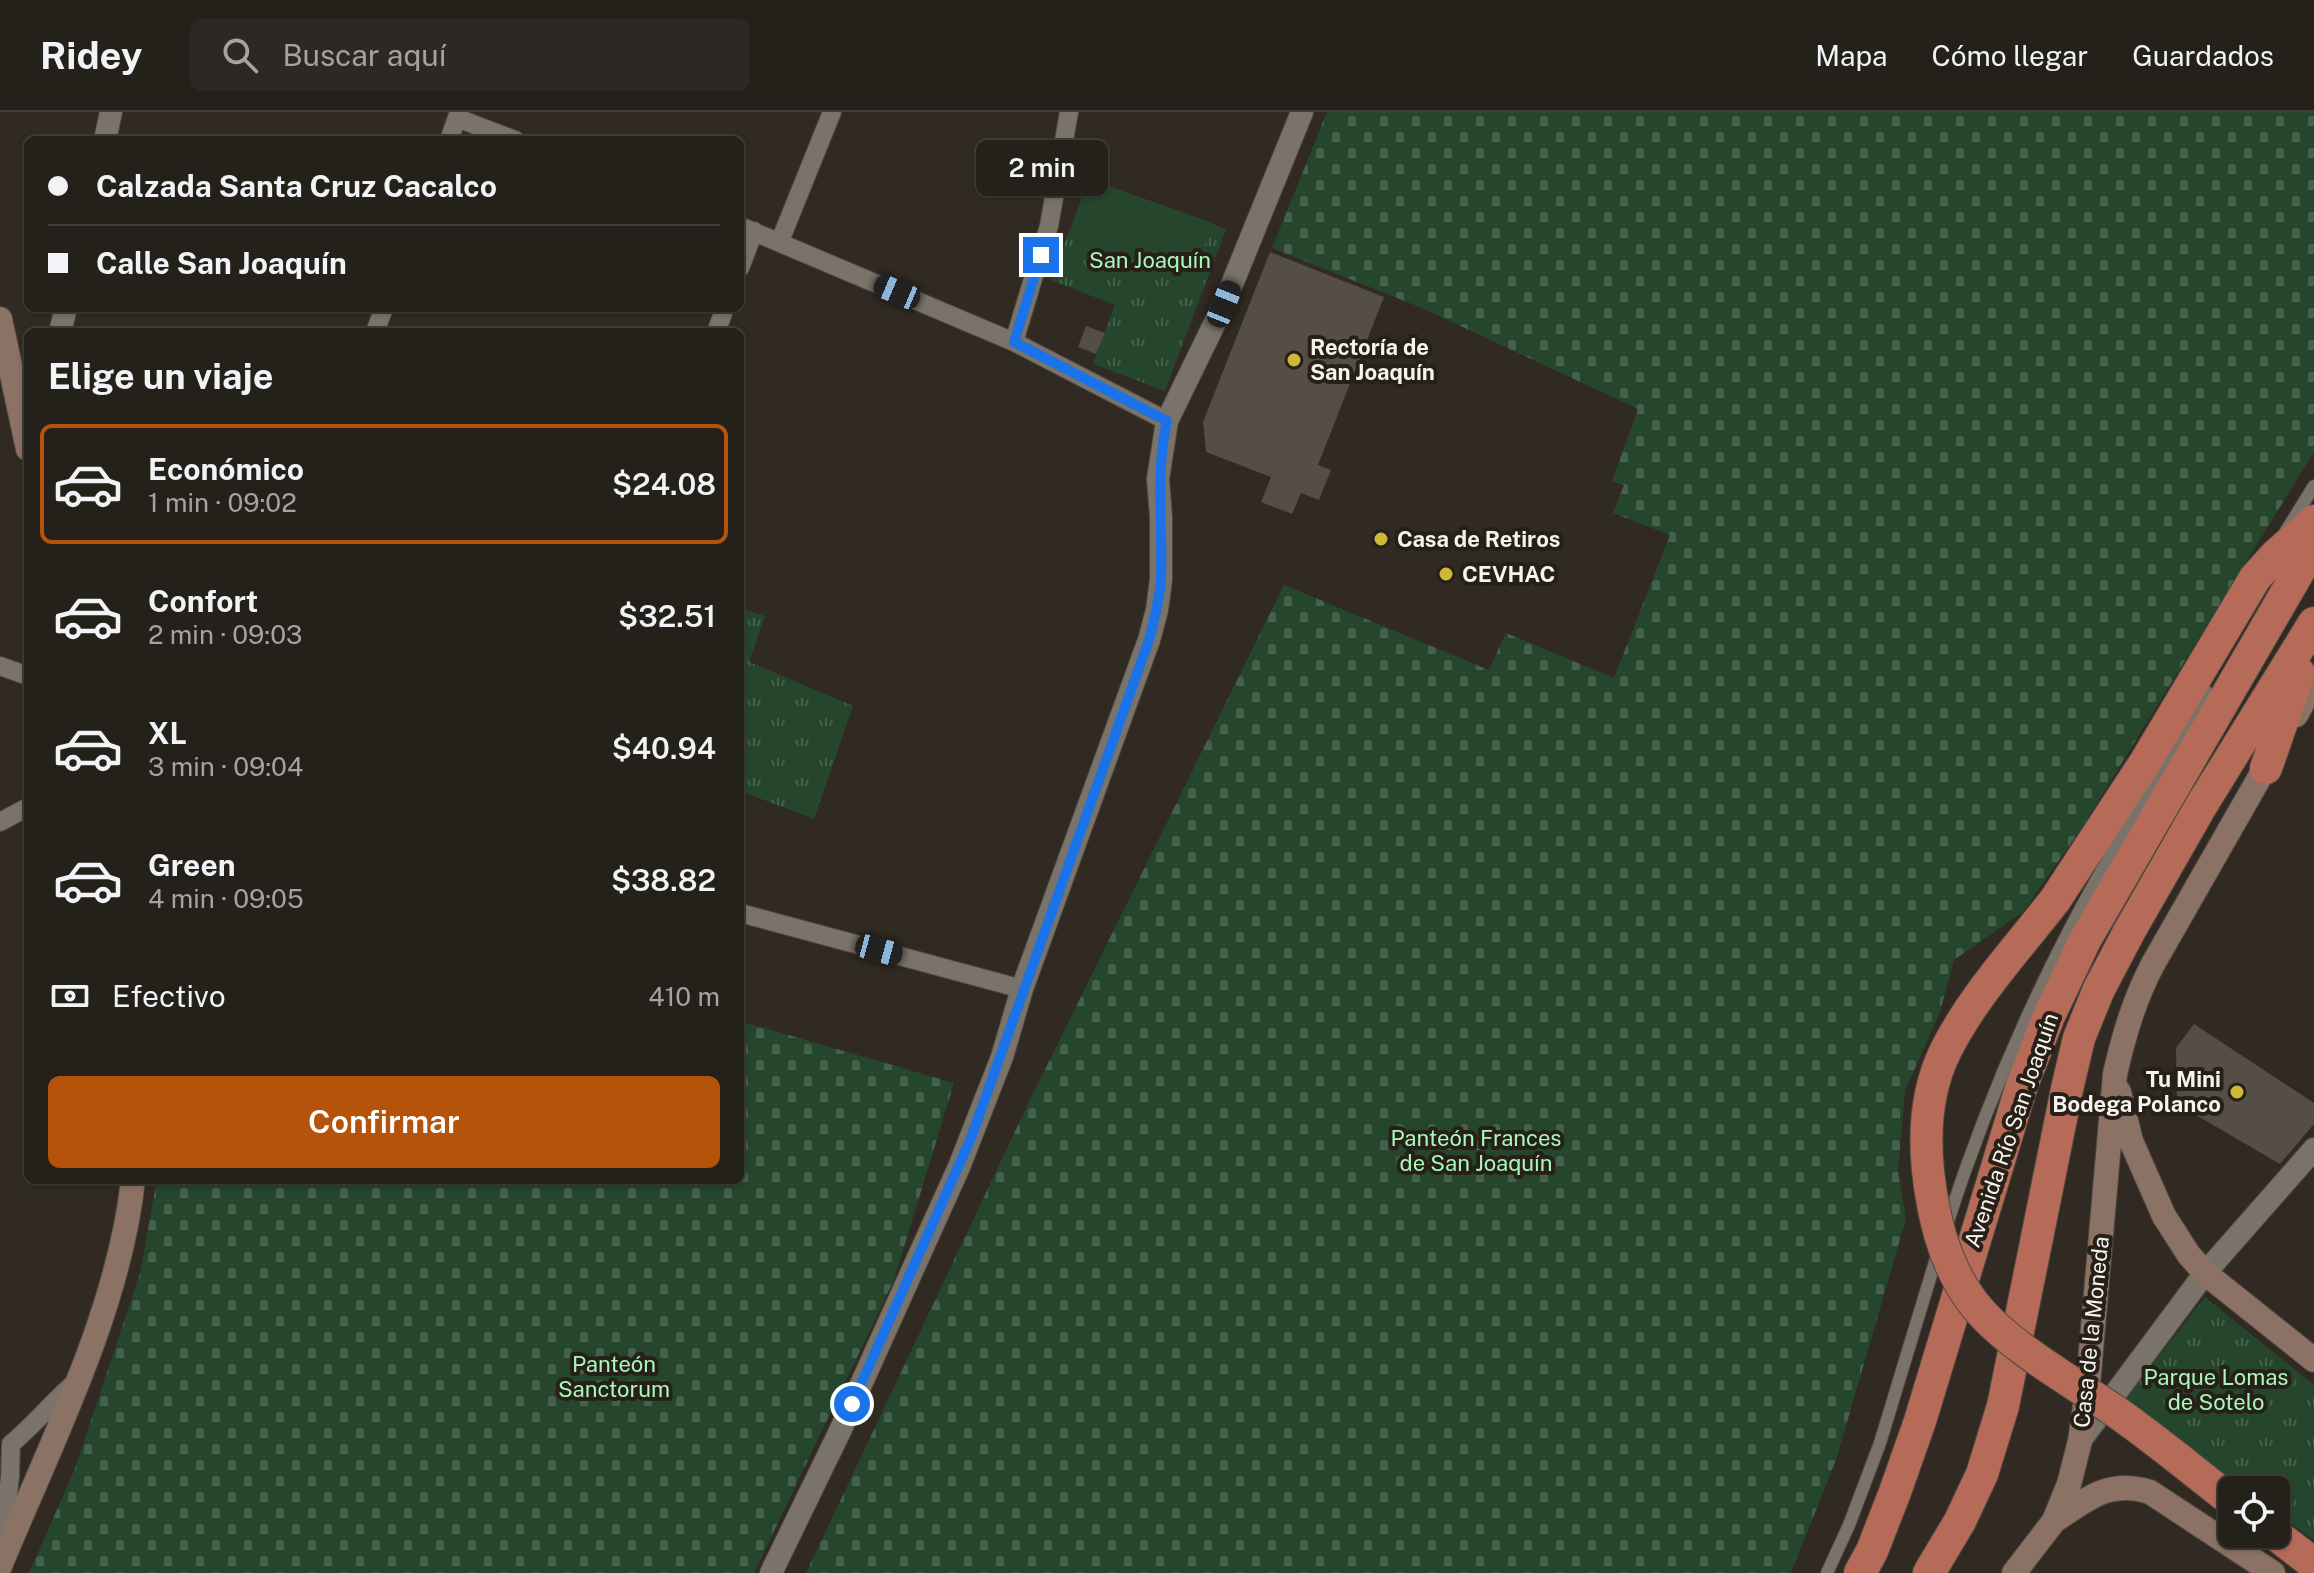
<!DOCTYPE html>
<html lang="es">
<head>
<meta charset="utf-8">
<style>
	body { margin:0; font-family:"Public Sans",sans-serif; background:#2c2823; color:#f1f3f6; height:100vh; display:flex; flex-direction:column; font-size:30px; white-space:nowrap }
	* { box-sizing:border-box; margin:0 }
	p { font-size:26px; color:#a3a3a2 }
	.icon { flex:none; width:44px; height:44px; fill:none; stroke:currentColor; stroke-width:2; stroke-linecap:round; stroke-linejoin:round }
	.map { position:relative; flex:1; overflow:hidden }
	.panel { position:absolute; left:24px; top:216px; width:720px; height:856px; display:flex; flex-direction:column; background:#24201a; border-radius:12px; box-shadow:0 2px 6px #0004,0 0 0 2px #413e39 }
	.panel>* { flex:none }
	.hud { position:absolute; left:24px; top:24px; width:720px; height:176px; border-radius:12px; box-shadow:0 2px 6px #0004,0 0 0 2px #413e39; display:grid; align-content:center; height:176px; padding:0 24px; background:#24201a }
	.tools { position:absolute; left:2218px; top:1364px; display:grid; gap:16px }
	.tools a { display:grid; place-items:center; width:72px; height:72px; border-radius:12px; background:#24201a; box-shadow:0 2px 6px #0004,0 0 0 2px #413e39; font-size:40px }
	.end { position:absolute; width:36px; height:36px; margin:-18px; border:10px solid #1a73e8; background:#fff; box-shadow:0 0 0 4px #fff }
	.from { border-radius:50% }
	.bubble { position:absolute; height:56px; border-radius:12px; background:#24201a; box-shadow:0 2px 6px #0004,0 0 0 2px #413e39; font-size:26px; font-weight:600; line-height:56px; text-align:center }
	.car { position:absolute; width:24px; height:48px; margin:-24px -12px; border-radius:10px; box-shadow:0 0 6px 2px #0007; background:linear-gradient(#222 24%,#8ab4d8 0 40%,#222 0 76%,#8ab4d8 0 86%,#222 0) }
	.hud b { display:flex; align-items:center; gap:28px; height:76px; font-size:30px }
	.hud b+b { border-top:2px solid #413e39 }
	.hud i { width:20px; height:20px; background:#f1f3f6 }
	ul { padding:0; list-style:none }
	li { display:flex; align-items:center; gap:24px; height:120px; margin:0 16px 12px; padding:0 8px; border:4px solid transparent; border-radius:12px }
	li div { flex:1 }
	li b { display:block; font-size:30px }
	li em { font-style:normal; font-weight:600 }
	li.active { border-color:#b45309 }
	li>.icon { width:72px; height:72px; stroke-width:1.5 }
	h2 { padding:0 24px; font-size:36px; line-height:96px }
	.pay { display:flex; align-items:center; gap:20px; height:88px; padding:0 24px; font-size:30px }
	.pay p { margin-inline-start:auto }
	.primary-button { display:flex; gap:16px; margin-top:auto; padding:16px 24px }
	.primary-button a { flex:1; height:92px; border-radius:12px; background:#b45309; color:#fff; font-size:32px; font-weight:600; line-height:92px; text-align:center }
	header { display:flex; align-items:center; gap:48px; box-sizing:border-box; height:112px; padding:0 40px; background:#24201a; border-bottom:2px solid #413e39 }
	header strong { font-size:38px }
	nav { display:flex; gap:44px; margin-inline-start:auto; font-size:28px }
	.search { width:560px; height:72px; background:#2c2823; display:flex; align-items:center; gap:20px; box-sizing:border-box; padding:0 28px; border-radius:12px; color:#a3a3a2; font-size:30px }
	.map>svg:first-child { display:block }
</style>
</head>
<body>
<header>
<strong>Ridey</strong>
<div class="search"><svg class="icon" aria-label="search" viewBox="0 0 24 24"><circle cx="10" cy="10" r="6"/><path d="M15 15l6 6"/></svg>Buscar aquí</div>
<nav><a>Mapa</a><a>Cómo llegar</a><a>Guardados</a></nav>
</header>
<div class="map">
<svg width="2314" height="1461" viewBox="0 0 2314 1461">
	<defs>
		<pattern id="grass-tufts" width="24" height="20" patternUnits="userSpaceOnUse" patternTransform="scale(2)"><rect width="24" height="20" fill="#25462d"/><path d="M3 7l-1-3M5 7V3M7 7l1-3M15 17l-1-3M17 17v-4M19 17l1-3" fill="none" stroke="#45614c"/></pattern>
		<pattern id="cemetery-stones" width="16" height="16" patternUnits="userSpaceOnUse" patternTransform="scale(2)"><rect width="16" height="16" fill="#25462d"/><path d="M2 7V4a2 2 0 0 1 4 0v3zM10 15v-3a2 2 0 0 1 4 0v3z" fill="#45614c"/></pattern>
	</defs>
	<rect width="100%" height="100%" fill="#302a22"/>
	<!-- grass -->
	<path fill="url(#grass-tufts)" d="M1089,67L1226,117L1165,279L1093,252L1115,193L1051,168Z
		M740,496L765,504L749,550L853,594L814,707L740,679Z
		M2205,1185L2314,1273V1428L2276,1401V1378H2245L2123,1290Z"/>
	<!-- cemetery -->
	<path fill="url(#cemetery-stones)" d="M1327,0H2314V340L2081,717L2023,800L1954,848L1940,900L1905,979L1898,1059L1906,1107L1836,1348L1791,1461H806L1027,994L1284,473L1489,558L1506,521L1614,566L1670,423L1613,401L1624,373L1612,369L1638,297L1422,196L1272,136Z
		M740,909L954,971L894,1168L754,1461H29L74,1359L140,1161L157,1068H740Z"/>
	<!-- pitch -->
	<path fill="#25462d" d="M1089,67L1213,111L1192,170L1069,125Z"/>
	<!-- building -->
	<path fill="#544e45" d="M1270,140L1384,185L1318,353L1331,358L1319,388L1301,381L1292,402L1261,390L1271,365L1206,340L1203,310Z
		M1086,214L1105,221L1096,242L1078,235Z
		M2194,912L2314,991V1012L2280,1052L2177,992L2176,936Z"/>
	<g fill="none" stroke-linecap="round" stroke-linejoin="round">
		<defs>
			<path id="pedestrian" d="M2286,419L2314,374
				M1946,1115C1984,997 2033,882 2093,774C2129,708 2171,646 2206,579
				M1827,1461L1849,1413L1880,1331L1938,1140"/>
			<path id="minor" d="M457,6L515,28
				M449,28L459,0
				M740,114L1014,230L1167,309
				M780,129L832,0
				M740,156L754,119
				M375,220L384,196
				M716,220L725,196
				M1014,230L1049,114L1069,0
				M0,554L28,564
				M0,710L28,695
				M740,801L1022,877
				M11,1332C35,1312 54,1288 78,1268
				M2,1432L10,1365L11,1332"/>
			<path id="tertiary" d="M105,28L111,0
				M60,220L66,196
				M2080,1329L2205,1161L2314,1037
				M771,1461L840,1319L959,1055L1002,945L1022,877L1149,528L1157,498L1161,468V405L1158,367L1167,309L1224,192L1302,0"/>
			<path id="secondary" d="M0,207L28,337
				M2296,603L2314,570
				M2119,980L2131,1029L2164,1104L2189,1143L2205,1161L2314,1248
				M2054,1409C2088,1387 2108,1367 2150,1380L2273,1461
				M0,1454C50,1333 119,1199 133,1068
				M2014,1461L2054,1409L2069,1372L2080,1329L2088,1273L2115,962C2124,923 2134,888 2153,852L2273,642"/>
			<path id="motorway" d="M2266,656L2299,561
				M2055,788L2146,649L2255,466L2275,444L2314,409
				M2275,1422L2314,1452
				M1860,1461L1872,1439L1895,1380L1920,1309L2022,973L2049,904L2085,828L2314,433
				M1929,1461L1960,1409L1982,1362L2003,1294L2067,977L2079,926L2099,877L2130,818L2201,694L2314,511"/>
		</defs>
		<!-- pedestrian casing -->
		<use href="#pedestrian" stroke="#4e4841" stroke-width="14"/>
		<!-- minor casing -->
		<use href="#minor" stroke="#4e4841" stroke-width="20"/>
		<!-- tertiary casing -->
		<use href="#tertiary" stroke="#4e4841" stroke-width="24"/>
		<!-- secondary casing -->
		<use href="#secondary" stroke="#4e4841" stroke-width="26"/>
		<!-- motorway casing -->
		<use href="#motorway" stroke="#4e4841" stroke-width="34"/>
		<!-- pedestrian -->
		<use href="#pedestrian" stroke="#7a736a" stroke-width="12"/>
		<!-- minor -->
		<use href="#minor" stroke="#7a736a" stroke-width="18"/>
		<!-- tertiary -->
		<use href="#tertiary" stroke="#7a736a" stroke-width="22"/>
		<!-- secondary -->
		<use href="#secondary" stroke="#8c7165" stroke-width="24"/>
		<!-- motorway -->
		<use href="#motorway" stroke="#b66b58" stroke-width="32"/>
		<defs>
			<path id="motorway-bridge" d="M2055,788C2017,837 1972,885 1945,940C1927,977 1924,1019 1928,1059C1933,1103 1943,1148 1969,1185C1998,1228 2068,1267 2112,1297C2153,1325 2192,1358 2232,1389"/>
		</defs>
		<!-- motorway-bridge casing -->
		<use href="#motorway-bridge" stroke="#4e4841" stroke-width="34" stroke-linecap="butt"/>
		<!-- motorway-bridge -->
		<use href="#motorway-bridge" stroke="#b66b58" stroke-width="32"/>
	</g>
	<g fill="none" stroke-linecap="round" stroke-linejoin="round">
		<!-- route -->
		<path stroke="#1a73e8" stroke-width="10" d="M852,1292L971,1026L1149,528C1154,508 1160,487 1161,466C1163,413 1155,362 1167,309L1014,230L1041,143"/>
	</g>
	<!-- markers -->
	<g fill="#cdb938" stroke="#262019" stroke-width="3">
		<circle cx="1294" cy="248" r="8"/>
		<circle cx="1381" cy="427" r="8"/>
		<circle cx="1446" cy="462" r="8"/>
		<circle cx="2237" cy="980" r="8"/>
	</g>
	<g text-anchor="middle" stroke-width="8" stroke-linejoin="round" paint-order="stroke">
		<!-- park labels -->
		<g font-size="22" fill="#a7f9b9" stroke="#262019">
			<text x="1150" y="156">San Joaquín</text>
			<text x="1476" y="1034">Panteón Frances<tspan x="1476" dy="25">de San Joaquín</tspan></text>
			<text x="614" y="1260">Panteón<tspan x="614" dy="25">Sanctorum</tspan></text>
			<text x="2216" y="1273">Parque Lomas<tspan x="2216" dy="25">de Sotelo</tspan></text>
		</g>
		<!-- poi labels -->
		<g font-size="22" font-weight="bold" fill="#f7f3ed" stroke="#262019" text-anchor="start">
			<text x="1310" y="243">Rectoría de<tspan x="1310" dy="25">San Joaquín</tspan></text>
			<text x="1397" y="435">Casa de Retiros</text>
			<text x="1462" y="470">CEVHAC</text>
			<text x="2221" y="975" text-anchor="end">Tu Mini<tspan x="2221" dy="25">Bodega Polanco</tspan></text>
		</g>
		<!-- street labels -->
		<g font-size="22" fill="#f7f3ed" stroke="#262019">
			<text transform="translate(2011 1018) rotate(-71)" y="8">Avenida Río San Joaquín</text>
			<text transform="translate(2091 1220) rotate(-84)" y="8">Casa de la Moneda</text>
		</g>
	</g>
</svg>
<div class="tools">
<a><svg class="icon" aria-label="locate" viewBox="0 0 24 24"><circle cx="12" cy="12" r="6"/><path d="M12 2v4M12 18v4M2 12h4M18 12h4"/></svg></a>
</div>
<i class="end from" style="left:852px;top:1292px"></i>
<i class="end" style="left:1041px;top:143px"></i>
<div class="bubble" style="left:976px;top:28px;width:132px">2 min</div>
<i class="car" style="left:897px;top:180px;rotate:293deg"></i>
<i class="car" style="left:1224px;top:192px;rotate:22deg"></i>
<i class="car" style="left:879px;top:838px;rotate:105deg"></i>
<div class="hud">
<b><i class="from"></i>Calzada Santa Cruz Cacalco</b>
<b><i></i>Calle San Joaquín</b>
</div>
<section class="panel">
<h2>Elige un viaje</h2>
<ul>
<li class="active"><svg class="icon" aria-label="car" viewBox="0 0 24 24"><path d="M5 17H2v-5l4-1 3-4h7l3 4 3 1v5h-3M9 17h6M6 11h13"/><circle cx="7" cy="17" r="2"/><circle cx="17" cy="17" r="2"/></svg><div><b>Económico</b><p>1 min · 09:02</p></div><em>$24.08</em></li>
<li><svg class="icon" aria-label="car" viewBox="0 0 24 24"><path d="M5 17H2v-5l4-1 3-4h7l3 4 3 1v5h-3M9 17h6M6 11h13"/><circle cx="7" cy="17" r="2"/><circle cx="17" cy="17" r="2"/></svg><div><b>Confort</b><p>2 min · 09:03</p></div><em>$32.51</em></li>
<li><svg class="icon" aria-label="car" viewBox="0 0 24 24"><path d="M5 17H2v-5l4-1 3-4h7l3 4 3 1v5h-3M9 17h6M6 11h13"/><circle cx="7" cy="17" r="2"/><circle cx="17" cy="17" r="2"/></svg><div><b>XL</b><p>3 min · 09:04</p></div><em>$40.94</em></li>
<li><svg class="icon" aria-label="car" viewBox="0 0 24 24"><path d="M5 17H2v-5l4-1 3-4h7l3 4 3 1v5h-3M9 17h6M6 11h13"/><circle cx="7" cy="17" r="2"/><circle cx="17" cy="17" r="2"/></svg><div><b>Green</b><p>4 min · 09:05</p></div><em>$38.82</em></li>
</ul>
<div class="pay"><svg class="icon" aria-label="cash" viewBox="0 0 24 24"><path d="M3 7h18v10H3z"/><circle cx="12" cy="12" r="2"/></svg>Efectivo<p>410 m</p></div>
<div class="primary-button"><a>Confirmar</a></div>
</section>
</div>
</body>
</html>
